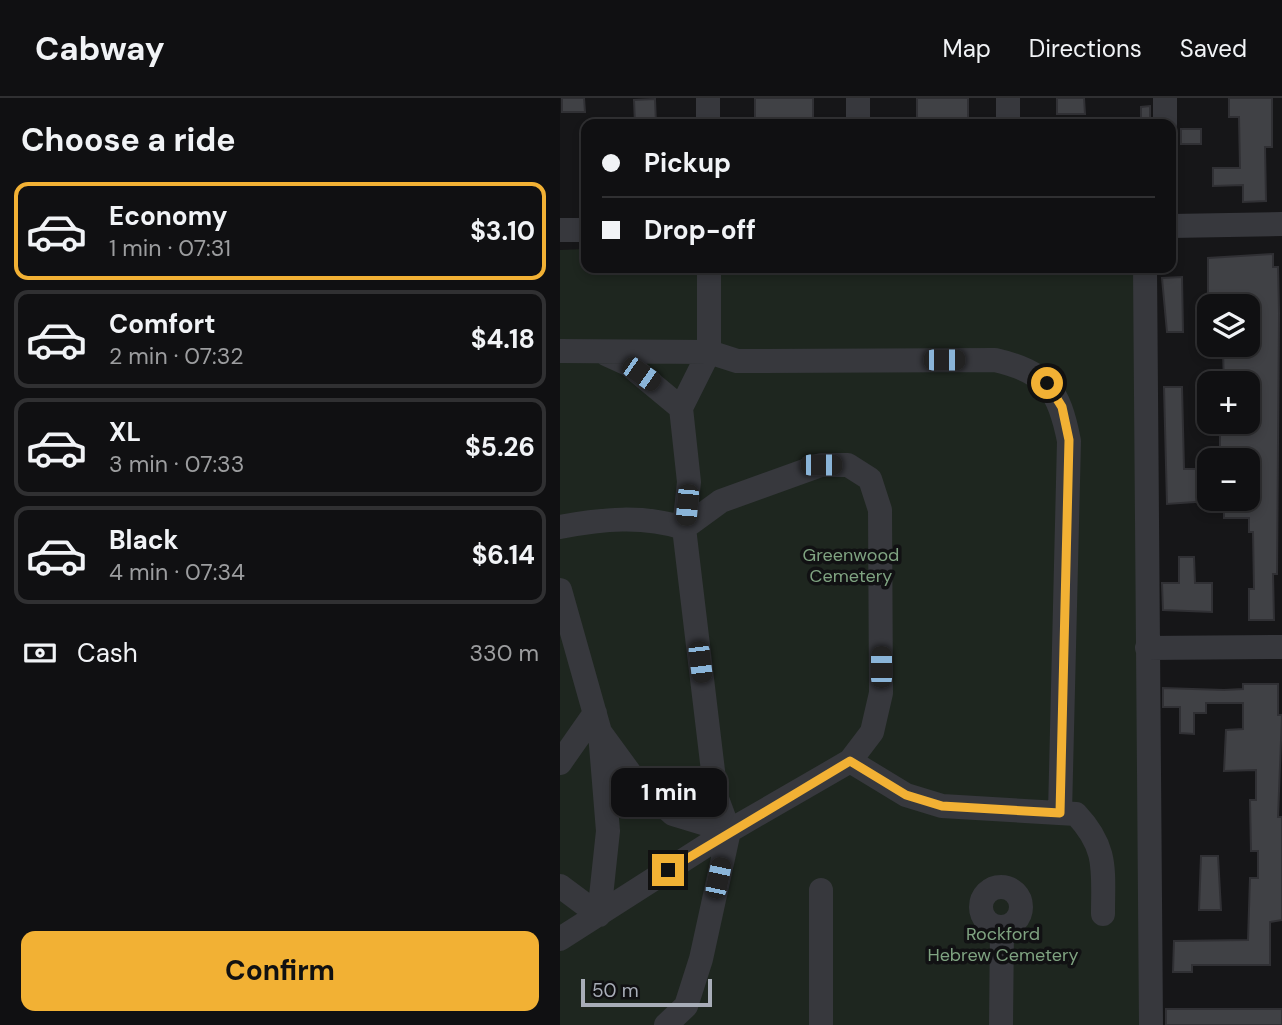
<!DOCTYPE html>
<html lang="en">
<head>
<meta charset="utf-8">
<style>
	body { margin:0; font-family:"DM Sans",sans-serif; background:#19191b; color:#f1f3f6; height:100vh; display:flex; flex-direction:column; font-size:26px; white-space:nowrap }
	* { box-sizing:border-box; margin:0 }
	p { font-size:23px; color:#9c9d9f }
	.icon { flex:none; width:38px; height:38px; fill:none; stroke:currentColor; stroke-width:2; stroke-linecap:round; stroke-linejoin:round }
	.map { position:relative; flex:1; overflow:hidden }
	.drawer { display:flex; flex-direction:column; background:#101012; width:560px }
	.drawer>* { flex:none }
	.banner { position:absolute; left:21px; top:21px; width:595px; height:154px; border-radius:14px; box-shadow:0 4px 10px #0003,0 0 0 2px #303032; display:grid; align-content:center; height:154px; padding:0 21px; background:#101012 }
	.controls { position:absolute; left:637px; top:196px; display:grid; gap:14px }
	.controls a { display:grid; place-items:center; width:63px; height:63px; border-radius:14px; background:#101012; box-shadow:0 4px 10px #0003,0 0 0 2px #303032; font-size:35px }
	.scale { position:absolute; left:21px; bottom:18px; width:131px; box-sizing:border-box; padding-left:7px; border:4px solid #a8adb8; border-top:0; font-size:19px; line-height:24px; white-space:nowrap; color:#a8adb8; -webkit-text-stroke:5px #111113; paint-order:stroke }
	.end { position:absolute; width:32px; height:32px; margin:-16px; border:9px solid #f2b134; background:#111; box-shadow:0 0 0 4px #111 }
	.from { border-radius:50% }
	.bubble { position:absolute; height:49px; border-radius:14px; background:#101012; box-shadow:0 4px 10px #0003,0 0 0 2px #303032; font-size:23px; font-weight:700; line-height:49px; text-align:center }
	.car { position:absolute; width:21px; height:42px; margin:-21px -10px; border-radius:9px; box-shadow:0 0 5px 2px #0007; background:linear-gradient(#222 24%,#8ab4d8 0 40%,#222 0 76%,#8ab4d8 0 86%,#222 0) }
	.banner b { display:flex; align-items:center; gap:24px; height:66px; font-size:26px }
	.banner b+b { border-top:2px solid #303032 }
	.banner i { width:18px; height:18px; background:#f1f3f6 }
	ul { padding:0; list-style:none }
	li { display:flex; align-items:center; gap:21px; height:98px; margin:0 14px 10px; padding:0 7px; border:4px solid #303032; border-radius:14px }
	li div { flex:1 }
	li b { display:block; font-size:26px }
	li em { font-style:normal; font-weight:700 }
	li.active { border-color:#f2b134 }
	li>.icon { width:63px; height:63px; stroke-width:1.5 }
	h2 { padding:0 21px; font-size:32px; line-height:84px }
	.pay { display:flex; align-items:center; gap:18px; height:77px; padding:0 21px; font-size:26px }
	.pay p { margin-inline-start:auto }
	.action { display:flex; gap:14px; margin-top:auto; padding:14px 21px }
	.action a { flex:1; height:80px; border-radius:14px; background:#f2b134; color:#111; font-size:28px; font-weight:700; line-height:80px; text-align:center }
	header { display:flex; align-items:center; gap:42px; box-sizing:border-box; height:98px; padding:0 35px; background:#101012; border-bottom:2px solid #303032 }
	header strong { font-size:33px }
	nav { display:flex; gap:38px; margin-inline-start:auto; font-size:24px }
	main { display:flex; flex:1; min-height:0 }
	.map>svg:first-child { display:block }
</style>
</head>
<body>
<header>
<strong>Cabway</strong>
<nav><a>Map</a><a>Directions</a><a>Saved</a></nav>
</header>
<main>
<section class="drawer">
<h2>Choose a ride</h2>
<ul>
<li class="active"><svg class="icon" aria-label="car" viewBox="0 0 24 24"><path d="M5 17H2v-5l4-1 3-4h7l3 4 3 1v5h-3M9 17h6M6 11h13"/><circle cx="7" cy="17" r="2"/><circle cx="17" cy="17" r="2"/></svg><div><b>Economy</b><p>1 min · 07:31</p></div><em>$3.10</em></li>
<li><svg class="icon" aria-label="car" viewBox="0 0 24 24"><path d="M5 17H2v-5l4-1 3-4h7l3 4 3 1v5h-3M9 17h6M6 11h13"/><circle cx="7" cy="17" r="2"/><circle cx="17" cy="17" r="2"/></svg><div><b>Comfort</b><p>2 min · 07:32</p></div><em>$4.18</em></li>
<li><svg class="icon" aria-label="car" viewBox="0 0 24 24"><path d="M5 17H2v-5l4-1 3-4h7l3 4 3 1v5h-3M9 17h6M6 11h13"/><circle cx="7" cy="17" r="2"/><circle cx="17" cy="17" r="2"/></svg><div><b>XL</b><p>3 min · 07:33</p></div><em>$5.26</em></li>
<li><svg class="icon" aria-label="car" viewBox="0 0 24 24"><path d="M5 17H2v-5l4-1 3-4h7l3 4 3 1v5h-3M9 17h6M6 11h13"/><circle cx="7" cy="17" r="2"/><circle cx="17" cy="17" r="2"/></svg><div><b>Black</b><p>4 min · 07:34</p></div><em>$6.14</em></li>
</ul>
<div class="pay"><svg class="icon" aria-label="cash" viewBox="0 0 24 24"><path d="M3 7h18v10H3z"/><circle cx="12" cy="12" r="2"/></svg>Cash<p>330 m</p></div>
<div class="action"><a>Confirm</a></div>
</section>
<div class="map">
<svg width="722" height="927" viewBox="0 0 722 927">
	<rect width="100%" height="100%" fill="#161618"/>
	<!-- green -->
	<path fill="#1e261f" d="M26,151V170H580L583,927H0V152Z"/>
	<!-- building -->
	<path fill="#404145" stroke="#303034" stroke-width="2" d="M2,0H24L25,14H2Z
		M195,0H253V26H195Z
		M357,0H408V26L357,25Z
		M497,0H524L525,16H497Z
		M669,0H712V49H705L706,103L683,104V87L653,88V70H680L679,19H669Z
		M95,1L96,26H75L74,2Z
		M590,8V26H581V9Z
		M621,31H641V46H621Z
		M713,156V169H718L719,215L717,476H713L714,522H689V491H694L693,434H689V420H664V401H688V362H660V332L662,324H688V285H664L663,254H688V208H685V202H676V196L648,197V160Z
		M622,179L623,234H607L602,180Z
		M604,289H622L624,371H649V403L607,406Z
		M619,459H634L635,485H652V514L603,512L602,485H619Z
		M683,586H718V617H722L718,719H722V822L710,824V867H632V874H613L614,843L688,842L690,780H698V753H691L690,702H696V672L664,673L666,632L683,631V605H646V615H634V636L620,635V609H603V590L664,592L683,591Z
		M641,758H658L661,812H639Z
		M606,911H722V927H606Z"/>
	<g fill="none" stroke-linecap="round" stroke-linejoin="round">
		<!-- minor -->
		<path stroke="#37383d" stroke-width="24" d="M148,0V26
			M448,0V26
			M605,0V26
			M298,26V0
			M611,128L722,126
			M0,132H26
			M585,170L591,927
			M0,253L149,254V170
			M46,256L68,266L121,310
			M0,429C43,421 82,417 124,430L129,384L121,310L149,254L177,263L435,262C487,274 499,292 509,343L500,715
			M0,492L40,634L75,682L113,716L169,733
			M587,550L722,549
			M290,663L346,697L382,708L516,716C548,750 543,772 543,816
			M0,665L35,615
			M0,788L39,817L48,733L40,635
			M421 809a20 20 0 1 1 40 0a20 20 0 1 1-40 0Z
			M261,792V927
			M0,841L169,733L290,663L312,634L321,595L320,412L310,381L288,367H261L161,403L124,430L156,698L169,733L141,861L126,908L106,927
			M441,927L442,830"/>
	</g>
	<g fill="none" stroke-linecap="round" stroke-linejoin="round">
		<!-- route -->
		<path stroke="#f2b134" stroke-width="9" d="M108,772L290,663L346,697L382,708L500,715L509,342L502,309L487,285"/>
	</g>
	<g text-anchor="middle" stroke-width="7" stroke-linejoin="round" paint-order="stroke">
		<!-- park labels -->
		<g font-size="18" fill="#7fa381" stroke="#111113">
			<text x="291" y="463">Greenwood<tspan x="291" dy="21">Cemetery</tspan></text>
			<text x="443" y="842">Rockford<tspan x="443" dy="21">Hebrew Cemetery</tspan></text>
		</g>
	</g>
</svg>
<div class="controls">
<a><svg class="icon" aria-label="layers" viewBox="0 0 24 24"><path d="M12 4l9 5-9 5-9-5zM3 14l9 5 9-5"/></svg></a>
<a>+</a>
<a>−</a>
</div>
<div class="scale">50 m</div>
<i class="end from" style="left:487px;top:285px"></i>
<i class="end" style="left:108px;top:772px"></i>
<div class="bubble" style="left:51px;top:670px;width:116px">1 min</div>
<i class="car" style="left:384px;top:262px;rotate:90deg"></i>
<i class="car" style="left:81px;top:276px;rotate:125deg"></i>
<i class="car" style="left:261px;top:367px;rotate:90deg"></i>
<i class="car" style="left:127px;top:407px;rotate:185deg"></i>
<i class="car" style="left:140px;top:564px;rotate:173deg"></i>
<i class="car" style="left:321px;top:569px;rotate:0deg"></i>
<i class="car" style="left:158px;top:780px;rotate:12deg"></i>
<div class="banner">
<b><i class="from"></i>Pickup</b>
<b><i></i>Drop-off</b>
</div>
</div>
</main>
</body>
</html>
